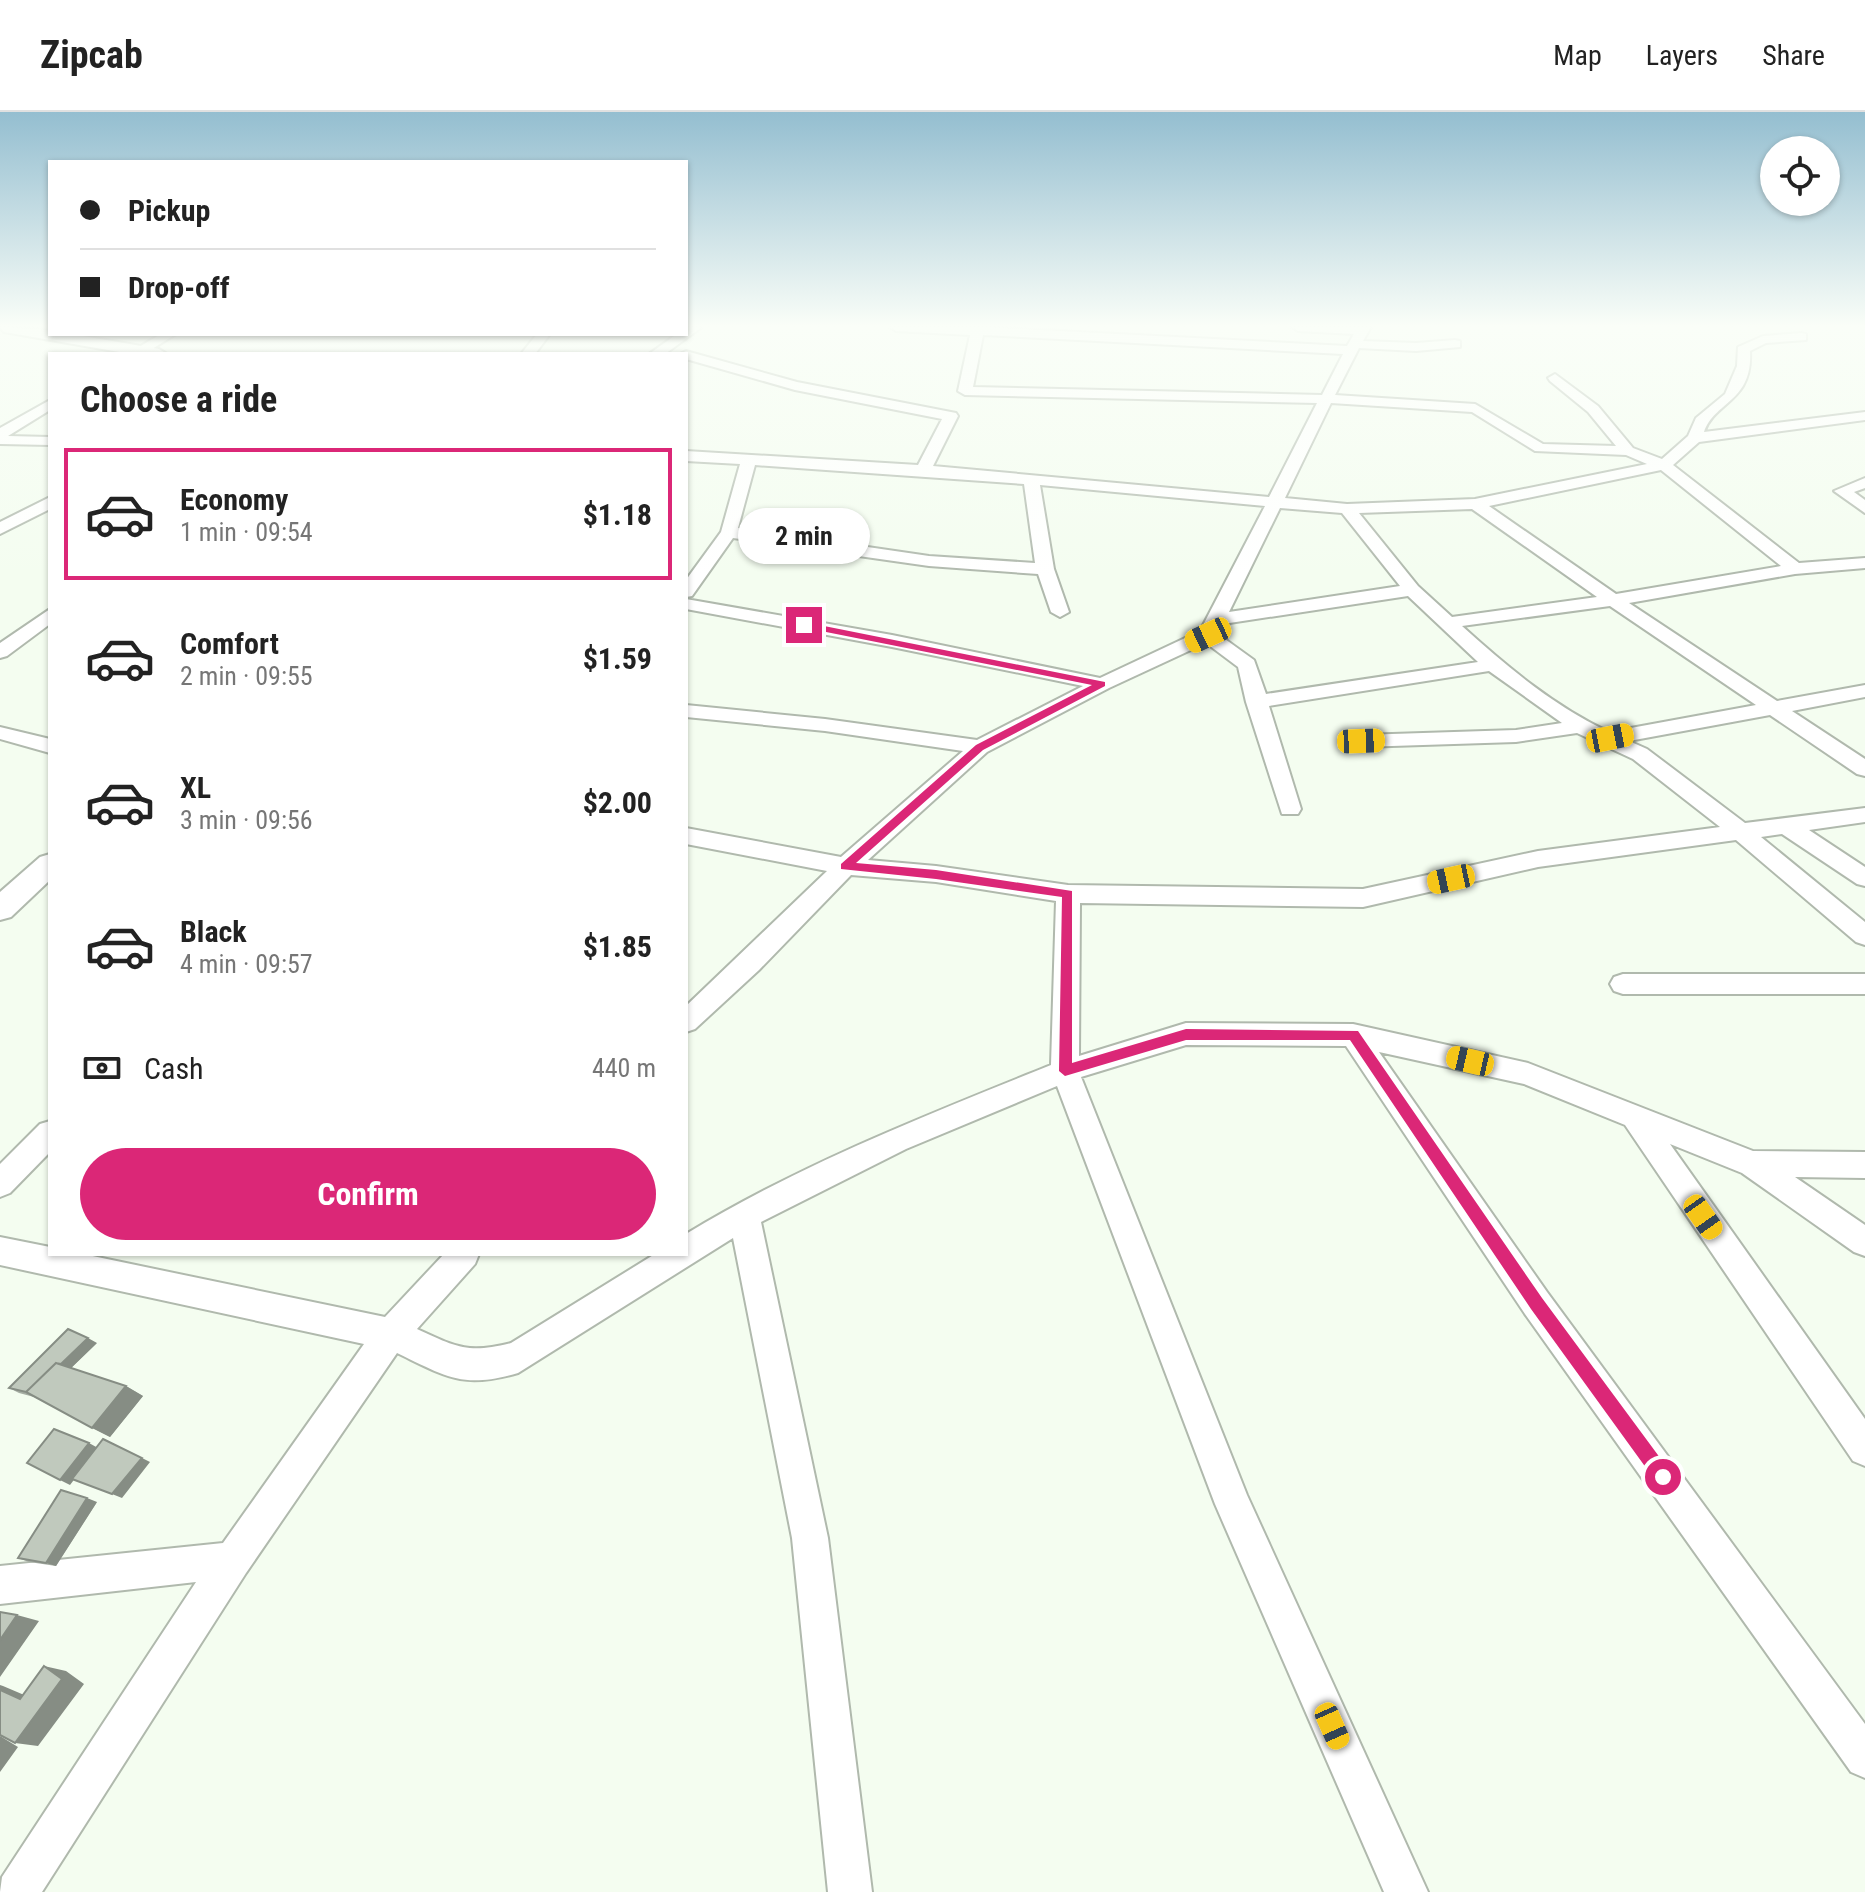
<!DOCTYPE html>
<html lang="en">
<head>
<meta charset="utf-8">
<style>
	body { margin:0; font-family:"Roboto Condensed",sans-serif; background:#f6f6f6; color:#222; height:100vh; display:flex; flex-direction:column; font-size:30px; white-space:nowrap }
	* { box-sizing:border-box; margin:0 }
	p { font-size:26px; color:#767676 }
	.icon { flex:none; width:44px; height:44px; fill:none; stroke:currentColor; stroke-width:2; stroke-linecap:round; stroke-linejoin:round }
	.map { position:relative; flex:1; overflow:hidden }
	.drawer { position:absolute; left:48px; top:240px; width:640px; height:904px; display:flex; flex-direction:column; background:#fff; border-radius:0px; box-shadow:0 2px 6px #0004 }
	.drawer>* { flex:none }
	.hud { position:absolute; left:48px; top:48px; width:640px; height:176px; border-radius:0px; box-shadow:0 2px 6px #0004; display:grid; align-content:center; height:176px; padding:0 32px; background:#fff }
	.buttons { position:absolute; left:1760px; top:24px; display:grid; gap:16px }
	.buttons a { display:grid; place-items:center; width:80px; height:80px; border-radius:50%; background:#fff; box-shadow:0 2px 6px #0004; font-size:40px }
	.end { position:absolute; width:36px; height:36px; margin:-18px; border:10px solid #db2777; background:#fff; box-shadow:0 0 0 4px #fff }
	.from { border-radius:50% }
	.bubble { position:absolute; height:56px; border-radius:28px; background:#fff; box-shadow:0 2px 6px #0004; font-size:26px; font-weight:700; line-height:56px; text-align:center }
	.car { position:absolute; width:24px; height:48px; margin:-24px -12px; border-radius:10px; box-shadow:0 0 6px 2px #0007; background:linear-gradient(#f5c518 24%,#345 0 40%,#f5c518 0 76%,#345 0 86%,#f5c518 0) }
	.hud b { display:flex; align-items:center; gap:28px; height:76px; font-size:30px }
	.hud b+b { border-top:2px solid #e0e0e0 }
	.hud i { width:20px; height:20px; background:#222 }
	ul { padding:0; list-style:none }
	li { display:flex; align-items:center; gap:24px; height:132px; margin:0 16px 12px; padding:0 16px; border:4px solid transparent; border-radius:0px }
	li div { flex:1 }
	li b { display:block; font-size:30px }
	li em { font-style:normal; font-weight:700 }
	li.selected { border-color:#db2777 }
	li>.icon { width:72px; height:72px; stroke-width:1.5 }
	h2 { padding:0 32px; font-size:36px; line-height:96px }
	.pay { display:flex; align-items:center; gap:20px; height:88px; padding:0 32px; font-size:30px }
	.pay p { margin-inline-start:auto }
	.action { display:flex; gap:16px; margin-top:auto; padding:16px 32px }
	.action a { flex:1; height:92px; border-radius:48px; background:#db2777; color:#fff; font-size:32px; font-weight:700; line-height:92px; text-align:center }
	header { display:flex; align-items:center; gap:48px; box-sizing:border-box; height:112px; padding:0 40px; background:#fff; border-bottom:2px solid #e0e0e0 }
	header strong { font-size:38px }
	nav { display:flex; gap:44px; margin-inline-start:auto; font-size:28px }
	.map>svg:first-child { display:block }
</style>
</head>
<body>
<header>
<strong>Zipcab</strong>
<nav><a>Map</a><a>Layers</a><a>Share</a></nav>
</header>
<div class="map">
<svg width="1865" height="1780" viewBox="0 0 1865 1780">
	<rect width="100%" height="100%" fill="#f4fdf0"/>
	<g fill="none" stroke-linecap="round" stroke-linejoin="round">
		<defs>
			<path id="minor" d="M687,215H702L665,242H649L677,222H686Z
				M890,215H984L1347,234L1354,222L1298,219L1292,215H1371L1363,229L1416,231L1455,228L1460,229V235L1416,239L1359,236L1335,283L1475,292L1543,332L1616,334L1588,300L1550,269L1548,266L1555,262L1598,294L1633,336L1662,347L1688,324L1696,306L1725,282L1737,254L1738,235L1763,224L1801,221L1806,222V228L1766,231L1750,239C1753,290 1715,289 1704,320L1865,300V308L1699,330L1673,353L1799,451L1865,446V456L1795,462L1629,491L1777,589L1865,573V585L1792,599L1865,647V664L1857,662L1770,603L1629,629L1647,637L1745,711L1865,696V710L1809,718L1865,755V774L1857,772L1782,722L1761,725L1865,810V833L1856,830L1736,728L1538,755L1363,795L1080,791L1079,944L1186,911L1353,912L1528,951L1753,1039L1865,1040V1066L1795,1065L1865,1113V1144L1854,1140L1742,1061L1670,1032L1865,1307V1354L1853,1349L1625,1013L1524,972L1379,940L1547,1180L1865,1612V1666L1851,1660L1525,1202L1346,934L1186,933L1081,965L1247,1383L1428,1780H1384L1215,1392L1057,974L906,1037L761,1110L828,1426L872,1780H828L792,1426L733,1126L518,1261C462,1277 447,1265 397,1241L246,1461L42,1780H0L2,1765L196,1470L0,1492V1454L223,1431L364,1232L0,1153V1125L50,1135V1142H83L385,1205L444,1142H479L475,1152L417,1217C456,1235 468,1242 511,1231L655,1142H686V1122C801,1052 927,1003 1051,953L1056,789L936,770L851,763L759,858L695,917L686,920V894L827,759L686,732V716L841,745L963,639L825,619L686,605V593L825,607L977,628L1083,574L892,535L686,497V487L892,523L1100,566L1200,519L1265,394L1040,373L1054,457L1069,500L1060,505L1051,500L1038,462L929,454L733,426L692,484L686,485V468L721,420L740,352L686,349V339L918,353L942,307L795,278L686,247V242H680L686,239L797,270L956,301L958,304L933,354L1269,385L1317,291L965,283L958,279L970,223L896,219ZM983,223L1343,242L1322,283L973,275ZM1331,291L1472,300L1535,339L1626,343L1647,352L1475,387L1347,392L1285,386ZM755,353L1024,372L1035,451L929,444L738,416ZM1661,358L1781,454L1616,482L1489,394ZM1280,396L1342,401L1400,474L1229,500ZM1472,397L1597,485L1452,505L1418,474L1359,401ZM1408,484L1478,550L1266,582L1254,548L1218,522L1223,512ZM1610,494L1756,593L1609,620C1555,595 1506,554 1462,514ZM1206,531L1238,555L1246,590L1282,702H1298L1301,697L1269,594L1489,559L1562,611L1516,618L1361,623L1351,629L1361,635L1516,630L1577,621L1633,647L1720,715L1538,739L1363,777L1068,773L936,754L868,748L987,640L1109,576Z
				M161,222H176L144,242H127Z
				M537,222H550L535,242H521Z
				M50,288V298L8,324L50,325V333L0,332V316Z
				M1865,366V376L1854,380L1865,388V401L1834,379Z
				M50,385V397L0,422V410Z
				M50,497V512L7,544L0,546V531Z
				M0,615L50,627V641L0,627Z
				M1623,862H1865V882H1623L1614,879L1610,872L1614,865Z
				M50,1009V1040L10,1081L0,1085V1052L40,1012Z"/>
			<path id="tertiary" d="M0,215L50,218V222H71L159,237L167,242H131L4,220Z
				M50,742V768L11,805L0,808V780L40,745Z"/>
		</defs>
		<!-- minor casing -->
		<use href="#minor" stroke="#b0b9ad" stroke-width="4"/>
		<!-- tertiary casing -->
		<use href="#tertiary" stroke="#b0b9ad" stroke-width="4"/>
		<!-- minor -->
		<use href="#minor" fill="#fff" fill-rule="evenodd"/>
		<!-- tertiary -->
		<use href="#tertiary" fill="#fff" fill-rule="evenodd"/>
	</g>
	<!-- wall -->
	<path fill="#a5ada3" d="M97,1231L71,1256L126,1274L143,1284L110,1325L34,1285L19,1281L9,1276Z
		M97,1390L56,1454L29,1450L18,1446Z"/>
	<!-- shaded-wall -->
	<path fill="#868d84" d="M88,1226L97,1231L40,1286L30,1281Z
		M126,1274L143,1284L110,1325L92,1316Z
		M89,1331L98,1336L70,1373L60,1368Z
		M142,1346L150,1350L122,1386L112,1382Z
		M87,1386L97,1390L56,1454L46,1451Z
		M17,1503L39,1509L0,1565V1528Z
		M44,1554L66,1559L84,1572L38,1634L15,1631Z
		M0,1573L3,1574L43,1591L20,1587L0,1578Z
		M0,1624L18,1635L0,1660Z"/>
	<!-- building -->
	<path fill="#c0c9bd" stroke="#868d84" stroke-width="2" d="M68,1217L88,1226L61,1252L56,1251L26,1280L9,1276Z
		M56,1251L126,1274L92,1316L26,1280Z
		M54,1317L89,1331L60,1368L27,1351Z
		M103,1327L142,1346L112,1382L72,1367Z
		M61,1378L87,1386L46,1451L18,1446Z
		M0,1500L17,1503L0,1528Z
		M44,1554L62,1567L15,1631L0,1623V1578L20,1587Z"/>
	<!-- sky -->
	<linearGradient id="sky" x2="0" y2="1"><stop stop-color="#94bed0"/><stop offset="0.46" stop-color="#fafef8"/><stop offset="1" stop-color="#fafef8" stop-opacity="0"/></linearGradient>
	<rect width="1865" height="465" fill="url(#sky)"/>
	<!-- route -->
	<path fill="#db2777" d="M804,510L1105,570V574L983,638L856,751L936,758L1072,779V951L1186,917L1358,919L1542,1186L1669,1358L1672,1365L1669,1371L1663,1373L1657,1371L1531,1197L1350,928H1186L1065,964L1059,959L1062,785L936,767L841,757V752L976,633L1092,573L801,515Z"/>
</svg>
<div class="buttons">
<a><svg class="icon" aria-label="locate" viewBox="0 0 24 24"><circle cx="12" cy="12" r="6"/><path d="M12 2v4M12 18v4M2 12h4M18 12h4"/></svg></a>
</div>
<i class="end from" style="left:1663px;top:1365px"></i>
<i class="end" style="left:804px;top:513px"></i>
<div class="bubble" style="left:738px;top:396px;width:132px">2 min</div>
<i class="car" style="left:1208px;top:523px;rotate:245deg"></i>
<i class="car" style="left:1610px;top:626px;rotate:79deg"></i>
<i class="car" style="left:1361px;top:629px;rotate:88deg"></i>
<i class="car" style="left:1451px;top:767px;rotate:258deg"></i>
<i class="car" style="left:1470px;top:949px;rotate:283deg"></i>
<i class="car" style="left:1703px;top:1105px;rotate:145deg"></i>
<i class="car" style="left:1332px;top:1614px;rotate:156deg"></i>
<div class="hud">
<b><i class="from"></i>Pickup</b>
<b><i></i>Drop-off</b>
</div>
<section class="drawer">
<h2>Choose a ride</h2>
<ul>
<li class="selected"><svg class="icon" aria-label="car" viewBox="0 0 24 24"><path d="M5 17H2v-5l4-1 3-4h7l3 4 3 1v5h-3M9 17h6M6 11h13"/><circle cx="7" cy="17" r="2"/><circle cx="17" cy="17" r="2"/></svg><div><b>Economy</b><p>1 min · 09:54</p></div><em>$1.18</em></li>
<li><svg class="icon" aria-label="car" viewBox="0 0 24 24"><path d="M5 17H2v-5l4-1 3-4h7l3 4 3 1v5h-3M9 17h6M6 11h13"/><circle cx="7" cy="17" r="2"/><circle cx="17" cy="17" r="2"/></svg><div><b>Comfort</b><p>2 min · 09:55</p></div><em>$1.59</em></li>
<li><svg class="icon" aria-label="car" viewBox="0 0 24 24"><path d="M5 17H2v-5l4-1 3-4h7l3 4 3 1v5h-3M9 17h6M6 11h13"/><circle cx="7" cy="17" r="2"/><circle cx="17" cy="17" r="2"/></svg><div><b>XL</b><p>3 min · 09:56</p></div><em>$2.00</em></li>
<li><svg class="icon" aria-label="car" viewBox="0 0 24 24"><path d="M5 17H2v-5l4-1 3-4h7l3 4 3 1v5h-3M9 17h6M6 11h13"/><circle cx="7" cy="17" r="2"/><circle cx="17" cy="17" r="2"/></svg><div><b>Black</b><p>4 min · 09:57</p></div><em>$1.85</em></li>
</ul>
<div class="pay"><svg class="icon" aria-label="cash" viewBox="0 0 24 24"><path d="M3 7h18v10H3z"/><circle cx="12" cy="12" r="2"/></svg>Cash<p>440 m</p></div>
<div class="action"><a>Confirm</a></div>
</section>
</div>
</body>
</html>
